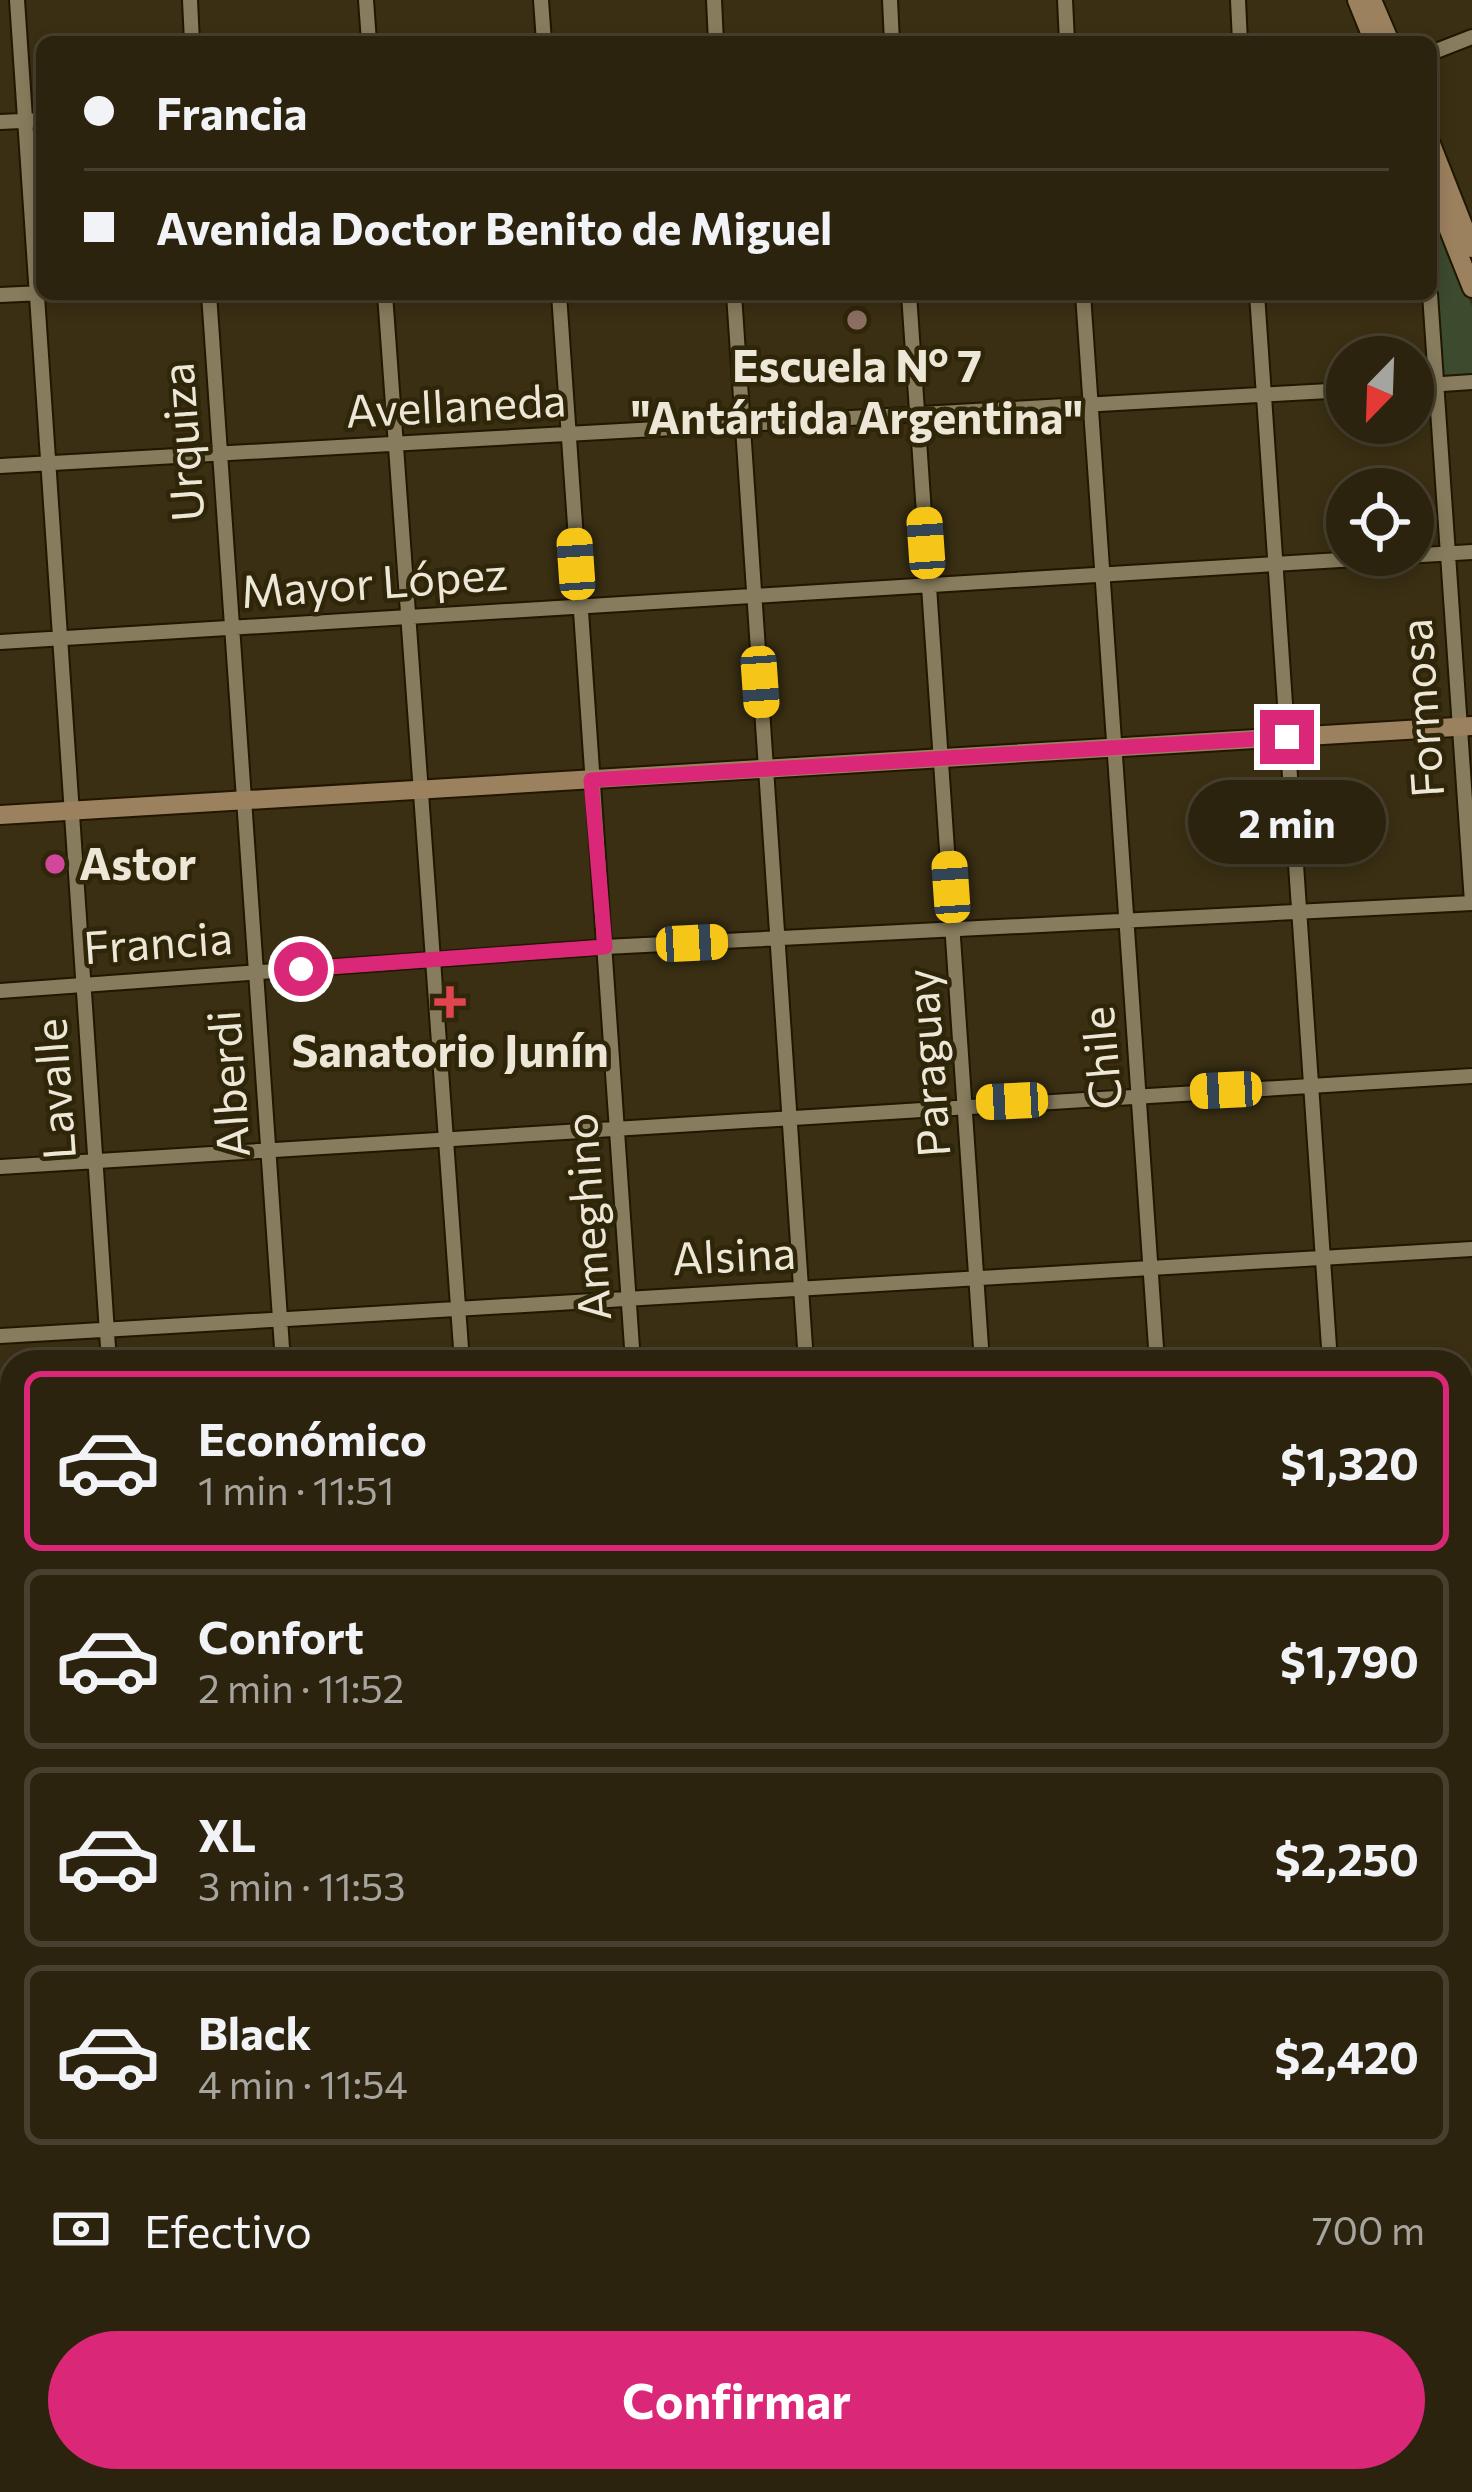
<!DOCTYPE html>
<html lang="es">
<head>
<meta charset="utf-8">
<style>
	body { margin:0; font-family:Commissioner,sans-serif; background:#382f1c; color:#f1f3f6; height:100vh; display:flex; flex-direction:column; font-size:45px; white-space:nowrap }
	* { box-sizing:border-box; margin:0 }
	p { font-size:39px; color:#a6a49e }
	.icon { flex:none; width:66px; height:66px; fill:none; stroke:currentColor; stroke-width:2; stroke-linecap:round; stroke-linejoin:round }
	.map { position:relative; flex:1; overflow:hidden }
	.panel { position:absolute; left:0px; top:1350px; width:1473px; height:1143px; display:flex; flex-direction:column; background:#2c230e; border-radius:36px 36px 0 0; box-shadow:0 6px 18px #0003,0 0 0 3px #48402e }
	.panel>* { flex:none }
	.top-card { position:absolute; left:36px; top:36px; width:1401px; height:264px; border-radius:18px; box-shadow:0 6px 18px #0003,0 0 0 3px #48402e; display:grid; align-content:center; height:264px; padding:0 48px; background:#2c230e }
	.needle { width:78px; rotate:203deg }
	.fabs { position:absolute; left:1326px; top:336px; display:grid; gap:24px }
	.fabs a { display:grid; place-items:center; width:108px; height:108px; border-radius:50%; background:#2c230e; box-shadow:0 6px 18px #0003,0 0 0 3px #48402e; font-size:60px }
	.end { position:absolute; width:54px; height:54px; margin:-27px; border:15px solid #db2777; background:#fff; box-shadow:0 0 0 6px #fff }
	.from { border-radius:50% }
	.bubble { position:absolute; height:84px; border-radius:42px; background:#2c230e; box-shadow:0 6px 18px #0003,0 0 0 3px #48402e; font-size:39px; font-weight:700; line-height:84px; text-align:center }
	.car { position:absolute; width:36px; height:72px; margin:-36px -18px; border-radius:15px; box-shadow:0 0 9px 3px #0007; background:linear-gradient(#f5c518 24%,#345 0 40%,#f5c518 0 76%,#345 0 86%,#f5c518 0) }
	.top-card b { display:flex; align-items:center; gap:42px; height:114px; font-size:45px }
	.top-card b+b { border-top:3px solid #48402e }
	.top-card i { width:30px; height:30px; background:#f1f3f6 }
	ul { padding:21px 0 0; list-style:none }
	li { display:flex; align-items:center; gap:36px; height:180px; margin:0 24px 18px; padding:0 24px; border:6px solid #48402e; border-radius:18px }
	li div { flex:1 }
	li b { display:block; font-size:45px }
	li em { font-style:normal; font-weight:700 }
	li.selected { border-color:#db2777 }
	li>.icon { width:108px; height:108px; stroke-width:1.5 }
	.pay { display:flex; align-items:center; gap:30px; height:132px; padding:0 48px; font-size:45px }
	.pay p { margin-inline-start:auto }
	.primary-button { display:flex; gap:24px; margin-top:auto; padding:24px 48px }
	.primary-button a { flex:1; height:138px; border-radius:72px; background:#db2777; color:#fff; font-size:48px; font-weight:700; line-height:138px; text-align:center }
	.map>svg:first-child { display:block }
</style>
</head>
<body>
<div class="map">
<svg width="1472" height="2492" viewBox="0 0 1472 2492">
	<rect width="100%" height="100%" fill="#3a2f13"/>
	<!-- green -->
	<path fill="#3c4a2e" d="M1432,230L1442,231L1472,306V376L1442,380Z
		M12,1797V1894H0V1798Z
		M702,2481H987L988,2492H519Z"/>
	<g fill="none" stroke-linecap="round" stroke-linejoin="round">
		<defs>
			<path id="minor" d="M17,0L109,1362
				M190,0L192,42
				M366,0L369,42
				M541,0L544,42
				M714,0L716,42
				M890,0L892,42
				M1065,0L1067,42
				M1238,0L1240,42
				M1431,53L1472,37
				M0,122L42,120
				M209,294L283,1362
				M385,294L462,1362
				M559,294L633,1362
				M734,294L806,1362
				M909,294L982,1362
				M1083,294L1157,1362
				M1257,294L1330,1362
				M1430,294L1472,902
				M0,295L42,293
				M1413,386L1472,382
				M0,466L1347,390
				M0,642L1472,552
				M0,991L605,947L1472,903
				M0,1167L1472,1076
				M0,1336L1472,1249
				M1469,1420L1472,1460
				M0,1509H12
				M1461,1596H1472
				M0,1687L12,1686
				M1461,1936L1472,1931
				M0,2034L12,2033
				M1461,2124L1472,2120
				M0,2209L12,2208
				M1461,2218L1468,2234
				M1461,2383L1472,2379
				M1008,2481L1012,2492
				M1203,2481L1208,2492
				M1406,2481L1411,2492
				M189,2492L208,2481
				M1241,2492L1263,2481"/>
			<path id="tertiary" d="M497,2481L501,2492"/>
			<path id="secondary" d="M1357,0L1374,42
				M1372,0L1390,42
				M1431,144L1472,248
				M1431,185L1472,288
				M0,815L1472,726
				M1461,1750L1472,1746
				M0,1788L12,1787
				M0,1902L12,1901
				M0,2339L12,2334
				M0,2382L6,2477L0,2485"/>
		</defs>
		<!-- minor casing -->
		<use href="#minor" stroke="#211700" stroke-width="18"/>
		<!-- tertiary casing -->
		<use href="#tertiary" stroke="#211700" stroke-width="21"/>
		<!-- secondary casing -->
		<use href="#secondary" stroke="#211700" stroke-width="22"/>
		<!-- minor -->
		<use href="#minor" stroke="#877c5d" stroke-width="14"/>
		<!-- tertiary -->
		<use href="#tertiary" stroke="#877c5d" stroke-width="16"/>
		<!-- secondary -->
		<use href="#secondary" stroke="#9c815f" stroke-width="18"/>
	</g>
	<g fill="none" stroke-linecap="round" stroke-linejoin="round">
		<!-- route -->
		<path stroke="#db2777" stroke-width="15" d="M301,969L605,947L591,780L1287,737"/>
	</g>
	<!-- markers -->
	<circle fill="#8d6e63" stroke="#2f2508" stroke-width="4.5" cx="857" cy="320" r="12"/>
	<circle fill="#d1479c" stroke="#2f2508" stroke-width="4.5" cx="55" cy="864" r="12"/>
	<path fill="#e0444e" stroke="#2f2508" stroke-width="4.5" d="M444 984h12v12h12v12h-12v12h-12v-12h-12v-12h12z"/>
	<g text-anchor="middle" stroke-width="9" stroke-linejoin="round" paint-order="stroke">
		<!-- poi labels -->
		<g font-size="45" font-weight="bold" fill="#ede7d7" stroke="#2f2508">
			<text x="857" y="382">Escuela Nº 7<tspan x="857" dy="52">"Antártida Argentina"</tspan></text>
			<text x="79" y="880" text-anchor="start">Astor</text>
			<text x="450" y="1067">Sanatorio Junín</text>
		</g>
		<!-- street labels -->
		<g font-size="45" fill="#ede7d7" stroke="#2f2508">
			<text transform="translate(456 406) rotate(-3)" y="16">Avellaneda</text>
			<text transform="translate(183 442) rotate(-94)" y="16">Urquiza</text>
			<text transform="translate(374 583) rotate(-4)" y="16">Mayor López</text>
			<text transform="translate(1422 708) rotate(-94)" y="16">Formosa</text>
			<text transform="translate(158 943) rotate(-4)" y="16">Francia</text>
			<text transform="translate(1102 1058) rotate(-95)" y="16">Chile</text>
			<text transform="translate(928 1063) rotate(-94)" y="16">Paraguay</text>
			<text transform="translate(229 1084) rotate(-94)" y="16">Alberdi</text>
			<text transform="translate(55 1089) rotate(-94)" y="16">Lavalle</text>
			<text transform="translate(588 1217) rotate(-94)" y="16">Ameghino</text>
			<text transform="translate(734 1256) rotate(-3)" y="16">Alsina</text>
		</g>
	</g>
</svg>
<div class="fabs">
<a><svg class="needle" viewBox="-14 -14 28 28"><path d="M0-13l5 13h-10z" fill="#e53935"/><path d="M0 13l5-13h-10z" fill="#a6a49e"/></svg></a>
<a><svg class="icon" aria-label="locate" viewBox="0 0 24 24"><circle cx="12" cy="12" r="6"/><path d="M12 2v4M12 18v4M2 12h4M18 12h4"/></svg></a>
</div>
<i class="end from" style="left:301px;top:969px"></i>
<i class="end" style="left:1287px;top:737px"></i>
<div class="bubble" style="left:1188px;top:780px;width:198px">2 min</div>
<i class="car" style="left:926px;top:543px;rotate:356deg"></i>
<i class="car" style="left:576px;top:564px;rotate:356deg"></i>
<i class="car" style="left:760px;top:682px;rotate:176deg"></i>
<i class="car" style="left:951px;top:887px;rotate:356deg"></i>
<i class="car" style="left:692px;top:943px;rotate:87deg"></i>
<i class="car" style="left:1226px;top:1090px;rotate:267deg"></i>
<i class="car" style="left:1012px;top:1101px;rotate:267deg"></i>
<div class="top-card">
<b><i class="from"></i>Francia</b>
<b><i></i>Avenida Doctor Benito de Miguel</b>
</div>
<section class="panel">
<ul>
<li class="selected"><svg class="icon" aria-label="car" viewBox="0 0 24 24"><path d="M5 17H2v-5l4-1 3-4h7l3 4 3 1v5h-3M9 17h6M6 11h13"/><circle cx="7" cy="17" r="2"/><circle cx="17" cy="17" r="2"/></svg><div><b>Económico</b><p>1 min · 11:51</p></div><em>$1,320</em></li>
<li><svg class="icon" aria-label="car" viewBox="0 0 24 24"><path d="M5 17H2v-5l4-1 3-4h7l3 4 3 1v5h-3M9 17h6M6 11h13"/><circle cx="7" cy="17" r="2"/><circle cx="17" cy="17" r="2"/></svg><div><b>Confort</b><p>2 min · 11:52</p></div><em>$1,790</em></li>
<li><svg class="icon" aria-label="car" viewBox="0 0 24 24"><path d="M5 17H2v-5l4-1 3-4h7l3 4 3 1v5h-3M9 17h6M6 11h13"/><circle cx="7" cy="17" r="2"/><circle cx="17" cy="17" r="2"/></svg><div><b>XL</b><p>3 min · 11:53</p></div><em>$2,250</em></li>
<li><svg class="icon" aria-label="car" viewBox="0 0 24 24"><path d="M5 17H2v-5l4-1 3-4h7l3 4 3 1v5h-3M9 17h6M6 11h13"/><circle cx="7" cy="17" r="2"/><circle cx="17" cy="17" r="2"/></svg><div><b>Black</b><p>4 min · 11:54</p></div><em>$2,420</em></li>
</ul>
<div class="pay"><svg class="icon" aria-label="cash" viewBox="0 0 24 24"><path d="M3 7h18v10H3z"/><circle cx="12" cy="12" r="2"/></svg>Efectivo<p>700 m</p></div>
<div class="primary-button"><a>Confirmar</a></div>
</section>
</div>
</body>
</html>
